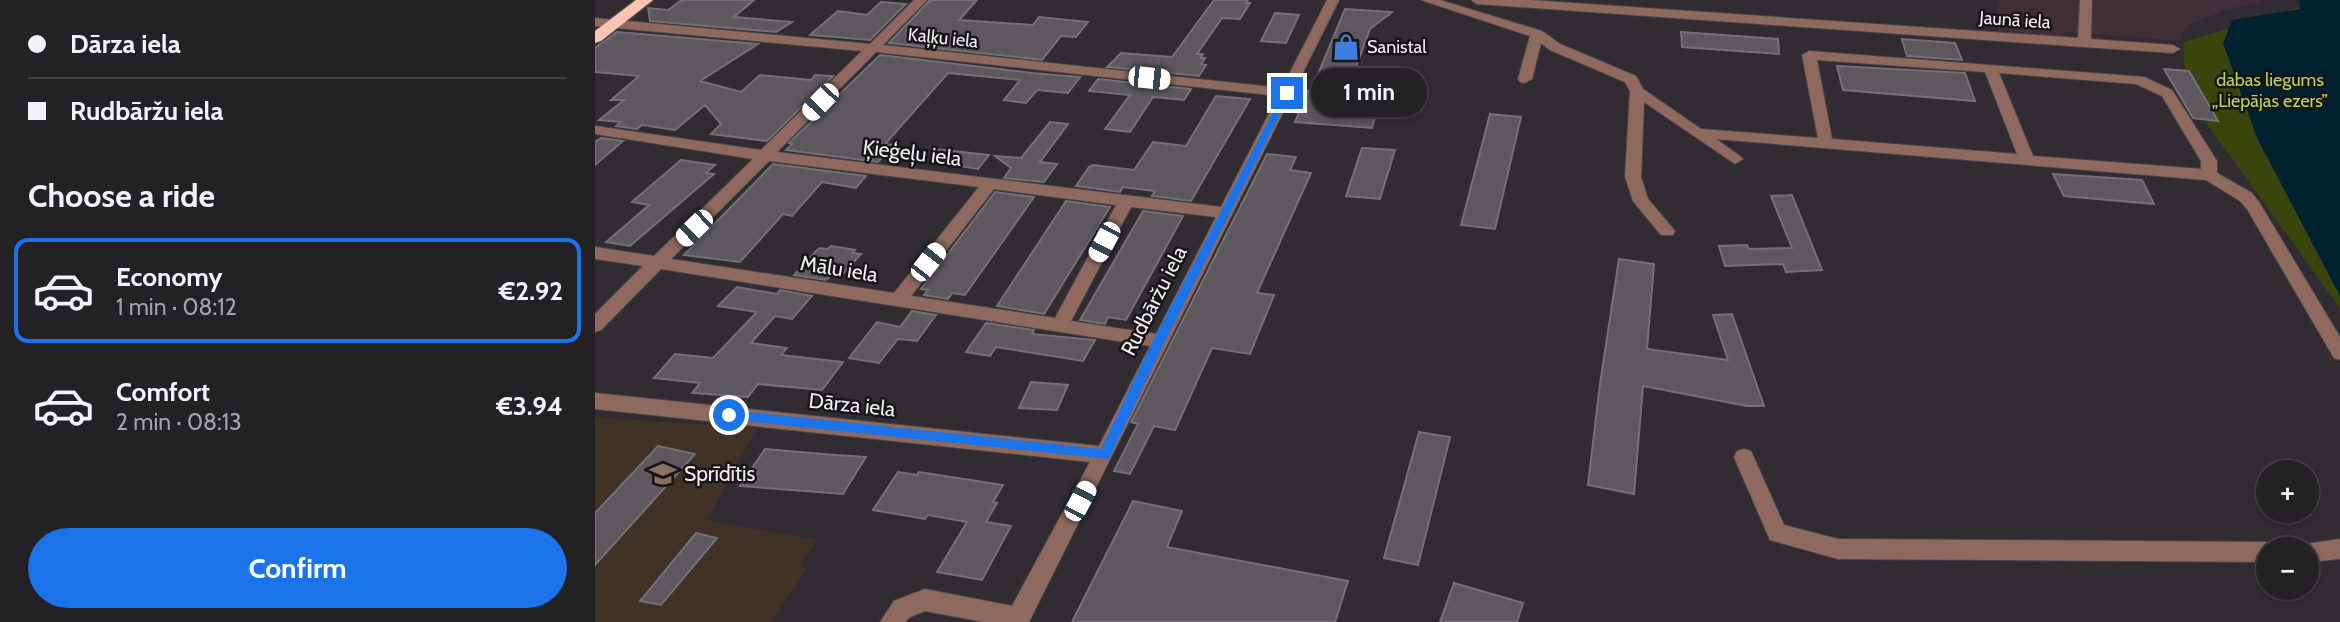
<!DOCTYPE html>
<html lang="en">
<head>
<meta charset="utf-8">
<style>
	body { margin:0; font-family:Cabin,sans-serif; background:#302e32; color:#f1f3f6; height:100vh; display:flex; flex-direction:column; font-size:26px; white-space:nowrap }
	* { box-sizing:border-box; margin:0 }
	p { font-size:23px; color:#a3a3a7 }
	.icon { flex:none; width:38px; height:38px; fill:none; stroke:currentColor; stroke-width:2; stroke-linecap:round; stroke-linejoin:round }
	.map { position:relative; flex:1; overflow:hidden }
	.drawer { display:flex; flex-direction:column; background:#242125; width:595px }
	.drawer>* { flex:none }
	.guide { display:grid; align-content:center; height:154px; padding:0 28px; background:#242125 }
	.fabs { position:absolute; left:1661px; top:460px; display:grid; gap:14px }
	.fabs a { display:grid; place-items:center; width:63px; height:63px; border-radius:50%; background:#242125; box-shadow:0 4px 10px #0003,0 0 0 2px #413e42; font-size:35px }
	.end { position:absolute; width:32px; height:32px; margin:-16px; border:9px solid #1a73e8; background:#fff; box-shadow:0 0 0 4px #fff }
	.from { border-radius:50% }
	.bubble { position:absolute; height:49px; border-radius:24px; background:#242125; box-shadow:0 4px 10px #0003,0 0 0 2px #413e42; font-size:23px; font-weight:700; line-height:49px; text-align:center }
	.car { position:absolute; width:21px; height:42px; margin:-21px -10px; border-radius:9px; box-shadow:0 0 5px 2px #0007; background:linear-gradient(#fff 24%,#345 0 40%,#fff 0 76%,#345 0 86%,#fff 0) }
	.guide b { display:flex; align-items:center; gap:24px; height:66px; font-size:26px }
	.guide b+b { border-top:2px solid #413e42 }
	.guide i { width:18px; height:18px; background:#f1f3f6 }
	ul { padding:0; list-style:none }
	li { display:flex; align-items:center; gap:21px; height:105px; margin:0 14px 10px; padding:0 14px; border:4px solid transparent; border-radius:14px }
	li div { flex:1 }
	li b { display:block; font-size:26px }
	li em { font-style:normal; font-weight:700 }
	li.selected { border-color:#1a73e8 }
	li>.icon { width:63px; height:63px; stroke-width:1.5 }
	h2 { padding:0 28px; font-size:32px; line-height:84px }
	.action { display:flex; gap:14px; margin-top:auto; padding:14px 28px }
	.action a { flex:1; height:80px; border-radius:42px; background:#1a73e8; color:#fff; font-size:28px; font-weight:700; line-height:80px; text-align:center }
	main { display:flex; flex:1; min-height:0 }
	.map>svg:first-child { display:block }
</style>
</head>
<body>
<main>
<section class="drawer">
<div class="guide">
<b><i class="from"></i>Dārza iela</b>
<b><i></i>Rudbāržu iela</b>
</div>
<h2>Choose a ride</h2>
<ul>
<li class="selected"><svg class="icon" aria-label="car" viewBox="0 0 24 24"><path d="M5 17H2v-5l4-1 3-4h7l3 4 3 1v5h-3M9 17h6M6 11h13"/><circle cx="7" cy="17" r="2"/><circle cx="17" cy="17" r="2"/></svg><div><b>Economy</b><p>1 min · 08:12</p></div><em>€2.92</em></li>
<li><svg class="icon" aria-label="car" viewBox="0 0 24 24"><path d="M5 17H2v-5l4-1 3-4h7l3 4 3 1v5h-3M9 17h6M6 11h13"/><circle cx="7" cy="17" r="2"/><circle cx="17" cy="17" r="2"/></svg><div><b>Comfort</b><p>2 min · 08:13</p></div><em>€3.94</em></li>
</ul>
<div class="action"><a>Confirm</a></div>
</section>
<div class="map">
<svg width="1745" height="622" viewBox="0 0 1745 622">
	<rect width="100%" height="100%" fill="#302c31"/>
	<!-- commercial -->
	<path fill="#412f38" d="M1403,0H1665L1666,2L1630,10L1596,24L1589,28L1585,41L1469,32L1472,39L1403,33Z"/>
	<!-- education -->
	<path fill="#403225" d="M0,417L162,428L112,520L222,540L204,566L212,569L175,622H0Z"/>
	<!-- green -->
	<path fill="#3a450e" d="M1745,0V308L1591,95L1588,42L1712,5Z"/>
	<!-- water -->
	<path fill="#002130" d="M1704,0H1745V296L1662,138L1628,43L1637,20L1705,9Z"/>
	<!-- building -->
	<path fill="#5c585e" stroke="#747076" stroke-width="2" d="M87,0H159L139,17L197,22L181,32L55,21L53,8L73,10Z
		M335,0H382L364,20L438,25L444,17L493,22L481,37L466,36L447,60L294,43Z
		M619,0H653L651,3H655L645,19L627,18L602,54H608L606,58H610L606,64L611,65L604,76L512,67L526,53L577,57Z
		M286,2L311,4L275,40L215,35L243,11L272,15Z
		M750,9L797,12L775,29L751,94L786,97L777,128L700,122L713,91H716Z
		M680,13L704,15L691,43L666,41Z
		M22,32L163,44L105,81L146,92L165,75L216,80L220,75L238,76L172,141L116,134L126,124L110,105L80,130L47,125L42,129L21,126L26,122L4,120L29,100H16L44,76L0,72V48Z
		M1086,32L1183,39L1184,54L1087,47Z
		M1307,39L1360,43L1367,60L1312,56Z
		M285,55L437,73L485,77L473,93L442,90L431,103L409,100L425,80L353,73L290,144L298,145L283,162L191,150L197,144L194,143Z
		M1242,66L1370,73L1380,101L1248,90Z
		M1569,69L1594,71L1623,121L1598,118Z
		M503,79L596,89L589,100L558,97L535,132L510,129L535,95L494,91Z
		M621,96L655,99L596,201L557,196L560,191L528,187L525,192L481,186L494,167L498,165L539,170L558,142L591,146Z
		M895,114L926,117L900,229L866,225Z
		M455,122L473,124L445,162L462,164L449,182L409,178L416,168L400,156L426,158Z
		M6,138L28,141L0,165V142Z
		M767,148L800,150L785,199L751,196Z
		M340,149L394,155L383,169L339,162Z
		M672,154L701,157L695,170L716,173L662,293L679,295L655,354L617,348L580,430L559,426L535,474L519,471L543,424L536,422Z
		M86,160L120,165L111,173L119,174L35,246L11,242L54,205L37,202Z
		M178,164L271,176L261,188L227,182L197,216L188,214L145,262L89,255Z
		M1458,174L1547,180L1559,204L1469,196Z
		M400,192L439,197L370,295L357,293L353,299L329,295L333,290L326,289Z
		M1197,195L1227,270L1191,272L1188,264L1130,266L1124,246L1152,245L1154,249L1197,248L1176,196Z
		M471,201L515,207L449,314L402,306Z
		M548,211L588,216L531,320L513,317L510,324L485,320Z
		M236,246L260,250L257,253L266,254L246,276L237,275L231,280L199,275L224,248L233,249Z
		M1024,259L1059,264L1052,349L1133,360L1118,315L1137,314L1169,406H1152L1048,386L1039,494L993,485L1005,384Z
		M142,287L182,294L185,290L217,296L197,319L180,316L156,343L192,348L186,355L248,362L227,390L163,384L153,397L97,393L105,383L59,378L80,354L118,358L162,312L123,306Z
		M317,311L341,315L322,341L303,339L284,363L254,358L282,322L305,327Z
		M391,323L439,330L437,334L500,340L488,361L401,347L395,356L371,352Z
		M436,382L473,385L462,410L424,408Z
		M824,432L855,437L823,565L789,558Z
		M63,446L100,454L0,565V513Z
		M170,449L240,455L271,457L248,494L145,486Z
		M303,472L322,475L324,472L408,485L398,502L402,503L391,522L416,526L387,580L342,572L372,522L333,515L330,519L278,510Z
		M538,501L587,511L572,547L753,581L740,622H477Z
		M101,533L122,538L66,605L45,601Z
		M859,583L928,603L922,622H845Z"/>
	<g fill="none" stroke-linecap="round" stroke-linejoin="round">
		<defs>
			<path id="minor" d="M319,0H332L288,45L687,88L732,0H744L434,622H389L330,611L315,617L310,622H285L299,601L330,589L417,606L495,462L0,409V393L504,446L555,346L66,269L6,330L0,332V314L48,266L0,259V247L59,256L158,159L0,134V126L166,150L267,51L0,26V18L275,44ZM281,52L683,96L626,207L182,152ZM174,161L384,187L299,293L76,259ZM399,189L521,205L460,318L316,296ZM536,207L621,217L561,334L476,321Z
				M826,0H845L947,31L965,44L1041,76L1048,89L1106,129L1223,138L1207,55L1214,51L1549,77L1577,90L1622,161V173L1657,193L1664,202L1745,337V360L1739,358L1652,209L1645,201L1611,180L1121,139L1145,156L1148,159L1140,164L1049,102L1046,177L1053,199L1080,231L1078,235H1066L1038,201L1030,177L1035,91L1030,82L955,50L946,43L937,79L930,83L925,82L923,79L935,36ZM1222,60L1390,72L1422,154L1237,139ZM1404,73L1541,84L1567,96L1606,161V169L1438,156Z
				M876,0H935L1483,38L1485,0H1497L1496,39L1578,45L1585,49L1578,53L1489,47L882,4Z
				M1149,449L1156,451L1189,525L1243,539L1673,542L1681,545L1683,550H1673V562L1243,559L1175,540L1139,457L1142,451Z
				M1745,539V559L1712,562V550H1702L1704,545Z"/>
			<path id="highway" d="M41,0H58L6,41L0,43V31Z"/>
		</defs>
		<!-- minor casing -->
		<use href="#minor" stroke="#4b474c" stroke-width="2"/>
		<!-- highway casing -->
		<use href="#highway" stroke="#4b474c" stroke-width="3"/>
		<!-- minor -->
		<use href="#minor" fill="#8f695d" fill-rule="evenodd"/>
		<!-- highway -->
		<use href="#highway" fill="#fec4b3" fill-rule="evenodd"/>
	</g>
	<!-- route -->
	<path fill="#1a73e8" d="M689,91L696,93L570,341L514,459L129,419L127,415L134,410L506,449L558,341Z"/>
	<!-- icons -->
	<defs>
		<symbol id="shop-bare" viewBox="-9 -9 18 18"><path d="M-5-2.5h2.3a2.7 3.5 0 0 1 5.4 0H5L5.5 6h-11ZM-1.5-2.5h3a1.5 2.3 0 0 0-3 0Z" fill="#3f7fe0" stroke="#171517" stroke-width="2.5" paint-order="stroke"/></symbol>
		<symbol id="school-bare" viewBox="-9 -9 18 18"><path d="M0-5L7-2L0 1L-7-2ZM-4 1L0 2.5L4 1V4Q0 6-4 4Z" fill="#8d6e63" stroke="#171517" stroke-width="2.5" paint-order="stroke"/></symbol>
	</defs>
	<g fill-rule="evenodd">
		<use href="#shop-bare" x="732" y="28" width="38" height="38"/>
		<use href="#school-bare" x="49" y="455" width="38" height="38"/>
	</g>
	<g text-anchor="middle" stroke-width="5" stroke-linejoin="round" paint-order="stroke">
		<!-- far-street labels -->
		<g font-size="18" fill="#f0eef1" stroke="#171517">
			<text transform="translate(1420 20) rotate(4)" y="6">Jaunā iela</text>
			<text transform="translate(348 38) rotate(6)" y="6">Kaļķu iela</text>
		</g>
		<!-- far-poi labels -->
		<g font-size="18" fill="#f0eef1" stroke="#171517" text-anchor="start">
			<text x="772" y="53">Sanistal</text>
		</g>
		<!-- far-park labels -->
		<g font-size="18" fill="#b9d35d" stroke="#171517">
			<text x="1675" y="86">dabas liegums<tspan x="1675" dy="21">„Liepājas ezers”</tspan></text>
		</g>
		<!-- street labels -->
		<g font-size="21" fill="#f0eef1" stroke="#171517">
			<text transform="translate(317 153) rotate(7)" y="7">Ķieģeļu iela</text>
			<text transform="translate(244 269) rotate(9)" y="7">Mālu iela</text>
			<text transform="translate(559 301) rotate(-63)" y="7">Rudbāržu iela</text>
			<text transform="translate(257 405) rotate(6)" y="7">Dārza iela</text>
		</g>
		<!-- poi labels -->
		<g font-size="21" fill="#f0eef1" stroke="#171517" text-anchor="start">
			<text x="89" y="481">Sprīdītis</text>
		</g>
	</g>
</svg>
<div class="fabs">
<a>+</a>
<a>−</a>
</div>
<i class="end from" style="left:134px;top:415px"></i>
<i class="end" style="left:692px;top:93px"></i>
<div class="bubble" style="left:716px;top:68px;width:116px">1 min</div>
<i class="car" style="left:554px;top:78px;rotate:96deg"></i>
<i class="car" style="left:225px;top:102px;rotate:224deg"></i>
<i class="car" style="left:99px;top:228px;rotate:226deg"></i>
<i class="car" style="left:509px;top:242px;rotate:208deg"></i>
<i class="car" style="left:333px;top:262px;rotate:38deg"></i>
<i class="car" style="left:485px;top:501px;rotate:28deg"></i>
</div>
</main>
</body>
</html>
